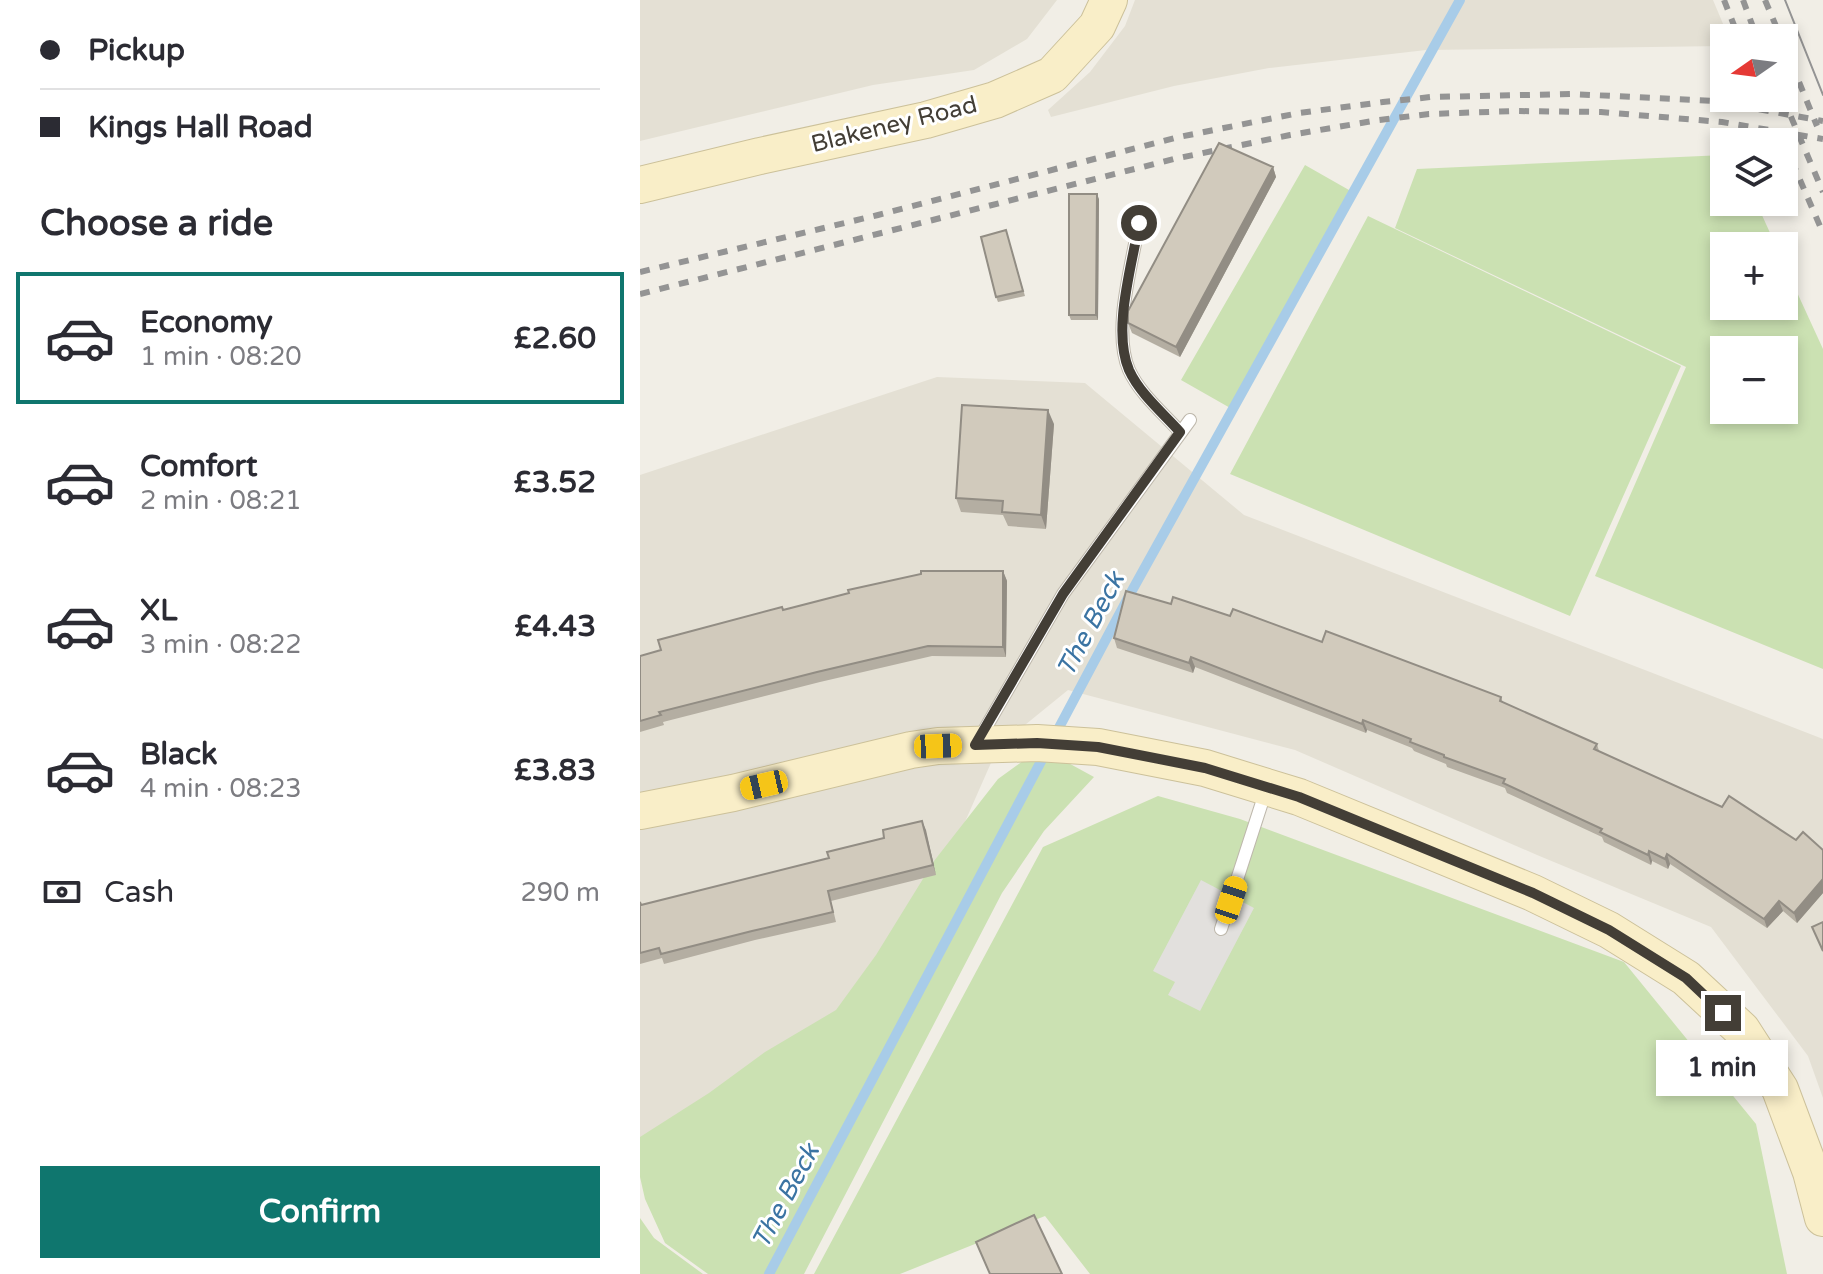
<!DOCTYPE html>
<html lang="en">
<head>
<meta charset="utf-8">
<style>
	body { margin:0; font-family:"Varela Round",sans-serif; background:#f7f7f7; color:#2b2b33; height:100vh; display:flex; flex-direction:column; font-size:30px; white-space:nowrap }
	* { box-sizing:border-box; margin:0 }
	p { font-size:26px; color:#7c7c81 }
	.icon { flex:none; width:44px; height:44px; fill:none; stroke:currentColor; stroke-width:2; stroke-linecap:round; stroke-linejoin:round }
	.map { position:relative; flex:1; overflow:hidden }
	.side { display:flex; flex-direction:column; background:#fff; width:640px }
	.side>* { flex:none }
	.hud { display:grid; align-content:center; height:176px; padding:0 40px; background:#fff }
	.needle { width:52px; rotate:256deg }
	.controls { position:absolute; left:1070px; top:24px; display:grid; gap:16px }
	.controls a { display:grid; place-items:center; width:88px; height:88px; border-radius:0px; background:#fff; box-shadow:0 4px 12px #0003; font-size:40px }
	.end { position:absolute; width:36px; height:36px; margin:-18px; border:10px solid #433e36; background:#fff; box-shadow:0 0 0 4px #fff }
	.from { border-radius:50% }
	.bubble { position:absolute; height:56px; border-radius:0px; background:#fff; box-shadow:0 4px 12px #0003; font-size:26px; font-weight:800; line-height:56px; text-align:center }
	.car { position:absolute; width:24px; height:48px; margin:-24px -12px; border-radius:10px; box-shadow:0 0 6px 2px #0007; background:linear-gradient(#f5c518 24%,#345 0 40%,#f5c518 0 76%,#345 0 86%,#f5c518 0) }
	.hud b { display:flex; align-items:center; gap:28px; height:76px; font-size:30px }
	.hud b+b { border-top:2px solid #e1e1e2 }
	.hud i { width:20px; height:20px; background:#2b2b33 }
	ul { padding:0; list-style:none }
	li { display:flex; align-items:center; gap:24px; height:132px; margin:0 16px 12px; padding:0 24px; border:4px solid transparent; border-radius:0px }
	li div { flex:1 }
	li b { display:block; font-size:30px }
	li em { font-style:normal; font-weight:800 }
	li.on { border-color:#0f766e }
	li>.icon { width:72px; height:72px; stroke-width:1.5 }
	h2 { padding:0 40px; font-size:36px; line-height:96px }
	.pay { display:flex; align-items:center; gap:20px; height:88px; padding:0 40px; font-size:30px }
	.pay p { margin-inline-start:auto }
	.button { display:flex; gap:16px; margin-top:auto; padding:16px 40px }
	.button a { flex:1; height:92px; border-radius:0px; background:#0f766e; color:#fff; font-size:32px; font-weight:800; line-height:92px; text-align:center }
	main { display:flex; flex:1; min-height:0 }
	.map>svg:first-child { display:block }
</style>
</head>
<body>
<main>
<section class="side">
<div class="hud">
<b><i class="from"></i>Pickup</b>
<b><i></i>Kings Hall Road</b>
</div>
<h2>Choose a ride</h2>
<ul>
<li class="on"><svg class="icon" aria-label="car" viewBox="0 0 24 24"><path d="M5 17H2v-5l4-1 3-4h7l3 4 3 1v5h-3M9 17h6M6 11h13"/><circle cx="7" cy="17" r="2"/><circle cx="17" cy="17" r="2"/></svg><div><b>Economy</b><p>1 min · 08:20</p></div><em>£2.60</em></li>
<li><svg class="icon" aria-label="car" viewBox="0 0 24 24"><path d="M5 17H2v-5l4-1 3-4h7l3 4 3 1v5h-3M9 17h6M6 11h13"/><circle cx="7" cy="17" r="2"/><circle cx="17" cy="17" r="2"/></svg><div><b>Comfort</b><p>2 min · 08:21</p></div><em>£3.52</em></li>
<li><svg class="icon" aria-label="car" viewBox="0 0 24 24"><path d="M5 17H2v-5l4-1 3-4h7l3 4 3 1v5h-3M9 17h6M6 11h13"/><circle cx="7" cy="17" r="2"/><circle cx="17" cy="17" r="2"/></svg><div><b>XL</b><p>3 min · 08:22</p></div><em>£4.43</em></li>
<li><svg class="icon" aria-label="car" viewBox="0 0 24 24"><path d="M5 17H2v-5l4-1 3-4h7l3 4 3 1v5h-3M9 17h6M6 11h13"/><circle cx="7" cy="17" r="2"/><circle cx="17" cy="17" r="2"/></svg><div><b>Black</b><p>4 min · 08:23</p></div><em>£3.83</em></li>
</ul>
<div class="pay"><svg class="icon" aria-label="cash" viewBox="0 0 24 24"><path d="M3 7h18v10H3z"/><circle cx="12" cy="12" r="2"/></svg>Cash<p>290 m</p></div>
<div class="button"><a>Confirm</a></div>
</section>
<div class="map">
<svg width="1183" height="1274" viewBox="0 0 1183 1274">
	<rect width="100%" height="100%" fill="#f1eee6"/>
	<!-- residential -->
	<path fill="#e4e0d4" d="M0,0H417L387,39L334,70L233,85L0,141Z
		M495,0H1073L1089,38H1084V46L786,50L629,68L534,86L411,117L408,110L450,72L485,26Z
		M297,377L445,383L604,515L1183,739V1098L1168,1056L1071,927L897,855L655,750L428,690L358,747L298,883L187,1097L0,1151V475Z"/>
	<!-- green -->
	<path fill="#cbe1b2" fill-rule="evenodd" d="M1084,155V202H1116L1136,246H1084V306H1144V264L1183,349V669L955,576L1046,367L755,228L777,169ZM1144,350V410H1084V350Z
		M665,165L716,194L592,409L541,380Z
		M728,216L1041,366L930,616L590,474Z
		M401,748L454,777L404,831L362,893L164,1274H68L25,1243L5,1199L0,1177V1137L69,1093L125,1052L196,1010L236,955L294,861L358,779Z
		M518,796L600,819L984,962L1116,1124L1147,1274H450L405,1216L260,1274H174L403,847Z
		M0,1218L14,1238L63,1274H0Z"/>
	<!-- parking -->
	<path fill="#e2e0dd" d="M561,880L614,908L560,1011L528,995L535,982L513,971Z"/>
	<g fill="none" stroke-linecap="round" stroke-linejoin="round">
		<!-- stream -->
		<path stroke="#a8cce8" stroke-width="10" d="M414,737L489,596L820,0
			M129,1274L406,752"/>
		<defs>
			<path id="lane" d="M499,223C492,265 472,331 489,370C500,394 523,413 540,432
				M338,741L423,594L550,420
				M581,929L626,790"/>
			<path id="secondary" d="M0,185L120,156L286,120L355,100L412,75L457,26L469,0
				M0,811L93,793L271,750L298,746L397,743L458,747L565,768L659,797L893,893L969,930L1046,978L1102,1030L1140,1089L1171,1172L1183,1218"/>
		</defs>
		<!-- lane casing -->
		<use href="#lane" stroke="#beb8ac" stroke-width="14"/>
		<!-- secondary casing -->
		<use href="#secondary" stroke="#ccc19a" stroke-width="38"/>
		<!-- lane -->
		<use href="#lane" stroke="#fff" stroke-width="12"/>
		<!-- secondary -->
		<use href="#secondary" stroke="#f9eec8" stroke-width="36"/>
		<!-- tram -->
		<path stroke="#949494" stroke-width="2" d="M1145,0L1183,95"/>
		<!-- rail -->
		<path stroke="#949494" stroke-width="6" stroke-dasharray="10 10" stroke-linecap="butt" d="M1084,0L1099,38
			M1103,0L1117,38
			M1125,0L1141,38
			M1144,45L1177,126
			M1143,98L1183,192
			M1144,143L1183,233
			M0,272L238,215L539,137L659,113L743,102L791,97L932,94L1074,101L1183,121
			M0,294L534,159L650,135L739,120L789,114L874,111L961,112L1082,122L1183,139"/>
	</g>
	<!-- wall -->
	<path fill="#b4aea2" d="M633,167L636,177L540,357L492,333L488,323Z
		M459,199L458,320H431L429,315Z
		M366,230L385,296L358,302L356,297Z
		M414,424L406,529L368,526L363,515L321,512L316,498Z
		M363,571L367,581L366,657L292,656L180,682L23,722L24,725L0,732V656L21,650L143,610L281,574Z
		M531,604L590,616L682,642L861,697L863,703L957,744L959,751L1156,840L1183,850V893L1157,923L1143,911L1127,928L1030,864L1028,869L1012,861L1011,865L964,842L962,837L867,793L865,788L807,767L806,764L774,751L772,748L727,730L726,733L555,667L553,673L477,648L474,638Z
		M282,821L296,875L191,901L196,922L115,940L24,964L22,958L0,964V901L1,905L189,858L244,838Z"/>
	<!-- shaded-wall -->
	<path fill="#928d84" d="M633,167L636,177L540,357L536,347Z
		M457,194L459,199L458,320L456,315Z
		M408,410L414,424L406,529L401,515Z
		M363,571L367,581L366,657L363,647Z
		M551,657L555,667L553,673L549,663Z
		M723,720L727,730L726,733L722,724Z
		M282,821L286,830L296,875L293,865Z
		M1009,851L1012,861L1011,865L1008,855Z
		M1027,854L1030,864L1028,869L1025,859Z
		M1183,879V893L1157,923L1154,913Z
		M1139,901L1143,911L1127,928L1124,919Z"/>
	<!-- building -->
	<path fill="#d1cabc" stroke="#928d84" stroke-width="2" d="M579,143L633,167L536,347L488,323V311Z
		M429,194H457L456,315H429Z
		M366,230L383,291L356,297L341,237Z
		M322,405L408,410L401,515L362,512L363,501L316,498Z
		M281,571H363V647L288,646L177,672L19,712L21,715L0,721V656L21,650L18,640L142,607L143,610L209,593L208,590L281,574Z
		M486,591L531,604L533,597L590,616L593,609L682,642L686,631L861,697L860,701L957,744L954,749L1082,807L1089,796L1156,840L1163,832L1183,850V879L1154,913L1139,901L1124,919L1027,854L1025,859L1009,851L1008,855L960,832L962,829L863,783L865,779L804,757V755L770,742L771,739L723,720L722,724L551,657L549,663L474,638Z
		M282,821L293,865L188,891L193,912L112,931L21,954L19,948L0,953V902L1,905L189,858L187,852L244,838L243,830Z
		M1183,922V951L1172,927Z
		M394,1215L422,1274H350L336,1242Z"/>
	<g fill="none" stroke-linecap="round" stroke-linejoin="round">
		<!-- route -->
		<path stroke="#433e36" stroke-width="10" d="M499,223C492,266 472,330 489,370C500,394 523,413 540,432L423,594L335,745L397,743L458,747L565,768L659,797L893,893L969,930L1046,978L1083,1013"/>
	</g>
	<g text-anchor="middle" stroke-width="6" stroke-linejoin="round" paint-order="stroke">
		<!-- street labels -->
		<g font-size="24" fill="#433e36" stroke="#fff">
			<text transform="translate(254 124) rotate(-14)" y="8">Blakeney Road</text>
		</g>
		<!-- water labels -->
		<g font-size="26" font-style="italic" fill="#3b74a3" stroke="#fff">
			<text transform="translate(450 624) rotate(-62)" y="9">The Beck</text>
			<text transform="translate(145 1196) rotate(-62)" y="9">The Beck</text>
		</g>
	</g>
</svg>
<div class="controls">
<a><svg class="needle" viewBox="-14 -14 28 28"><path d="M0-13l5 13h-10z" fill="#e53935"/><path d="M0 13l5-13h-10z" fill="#7c7c81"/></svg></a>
<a><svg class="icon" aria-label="layers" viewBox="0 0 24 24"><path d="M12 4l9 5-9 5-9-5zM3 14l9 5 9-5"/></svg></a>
<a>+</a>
<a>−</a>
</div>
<i class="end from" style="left:499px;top:223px"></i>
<i class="end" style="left:1083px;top:1013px"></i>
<div class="bubble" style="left:1016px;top:1040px;width:132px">1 min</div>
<i class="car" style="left:298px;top:746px;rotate:88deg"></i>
<i class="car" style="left:124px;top:785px;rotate:257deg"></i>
<i class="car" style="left:591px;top:900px;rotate:18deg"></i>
</div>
</main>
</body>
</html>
